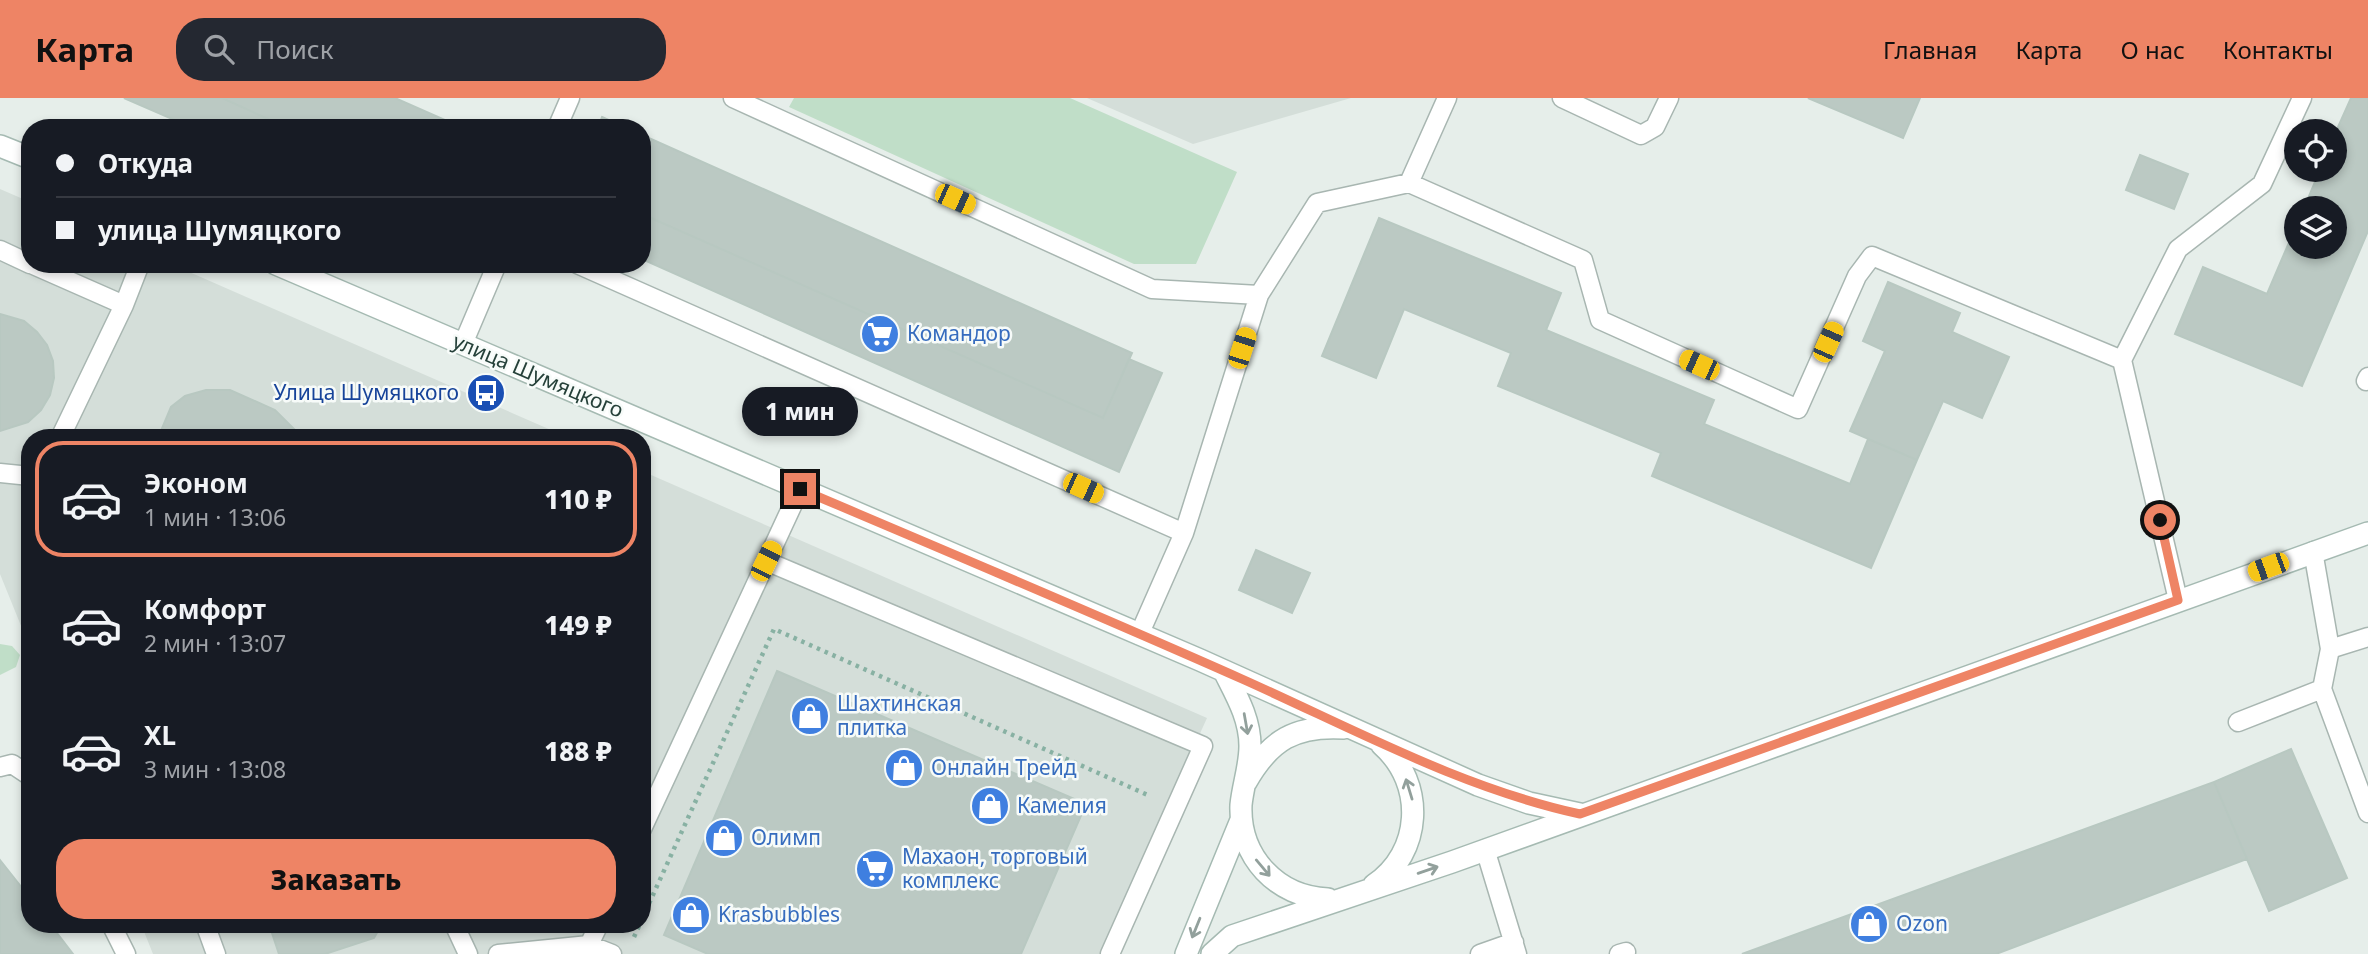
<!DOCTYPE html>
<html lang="ru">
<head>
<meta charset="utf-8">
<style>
	body { margin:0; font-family:"Noto Sans",sans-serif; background:#242831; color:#f1f3f6; height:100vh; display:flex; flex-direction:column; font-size:26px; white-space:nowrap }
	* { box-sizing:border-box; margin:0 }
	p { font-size:23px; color:#9ea1a6 }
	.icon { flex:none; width:38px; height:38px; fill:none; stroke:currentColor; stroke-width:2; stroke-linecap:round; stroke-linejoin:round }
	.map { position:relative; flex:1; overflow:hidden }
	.details { position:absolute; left:21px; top:331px; width:630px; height:504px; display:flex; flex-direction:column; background:#171b24; border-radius:28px; box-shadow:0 4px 10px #0003 }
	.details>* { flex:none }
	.guide { position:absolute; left:21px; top:21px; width:630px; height:154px; border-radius:28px; box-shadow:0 4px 10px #0003; display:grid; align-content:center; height:154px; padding:0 35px; background:#171b24 }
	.controls { position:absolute; left:2284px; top:21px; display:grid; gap:14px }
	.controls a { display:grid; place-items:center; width:63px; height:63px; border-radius:50%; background:#171b24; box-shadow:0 4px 10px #0003; font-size:35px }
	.end { position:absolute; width:32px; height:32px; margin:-16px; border:9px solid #ee8465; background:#111; box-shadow:0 0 0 4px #111 }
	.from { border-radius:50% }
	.bubble { position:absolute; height:49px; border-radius:24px; background:#171b24; box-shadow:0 4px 10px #0003; font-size:23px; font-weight:800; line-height:49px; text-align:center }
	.car { position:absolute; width:21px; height:42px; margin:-21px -10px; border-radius:9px; box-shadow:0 0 5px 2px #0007; background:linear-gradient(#f5c518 24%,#345 0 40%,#f5c518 0 76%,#345 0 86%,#f5c518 0) }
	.guide b { display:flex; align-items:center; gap:24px; height:66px; font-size:26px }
	.guide b+b { border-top:2px solid #363941 }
	.guide i { width:18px; height:18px; background:#f1f3f6 }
	ul { padding:12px 0 0; list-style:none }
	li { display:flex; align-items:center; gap:21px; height:116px; margin:0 14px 10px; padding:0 21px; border:4px solid transparent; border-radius:28px }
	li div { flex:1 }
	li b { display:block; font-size:26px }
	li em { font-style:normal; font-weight:800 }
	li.selected { border-color:#ee8465 }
	li>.icon { width:63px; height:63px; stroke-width:1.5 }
	.button { display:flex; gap:14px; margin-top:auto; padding:14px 35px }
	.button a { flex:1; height:80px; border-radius:28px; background:#ee8465; color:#111; font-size:28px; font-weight:800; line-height:80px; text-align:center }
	header { display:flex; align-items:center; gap:42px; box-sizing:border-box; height:98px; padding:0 35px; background:#ee8465; color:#111 }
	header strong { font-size:33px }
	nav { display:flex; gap:38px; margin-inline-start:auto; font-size:24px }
	.search { width:490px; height:63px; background:#242831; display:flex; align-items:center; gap:18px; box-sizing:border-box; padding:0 24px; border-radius:28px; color:#9ea1a6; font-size:26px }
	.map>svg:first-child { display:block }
</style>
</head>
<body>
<header>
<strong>Карта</strong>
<div class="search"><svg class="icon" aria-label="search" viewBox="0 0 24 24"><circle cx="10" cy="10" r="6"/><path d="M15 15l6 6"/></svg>Поиск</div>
<nav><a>Главная</a><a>Карта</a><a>О нас</a><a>Контакты</a></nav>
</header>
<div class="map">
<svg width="2368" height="856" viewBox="0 0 2368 856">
	<rect width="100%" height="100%" fill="#e6eeea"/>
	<!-- built -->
	<path fill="#d4ded9" d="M1087,0H1351L1193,46Z
		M0,91L30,104V166H171L567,339L30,340V550L0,476Z
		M642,373L1207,620L1100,856H153L141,826H642Z"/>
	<!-- green -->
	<path fill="#c0dec8" d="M794,0H1070L1237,74L1196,166H1134L789,9Z
		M0,546L12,548L20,557L16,569L0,577Z"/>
	<!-- building -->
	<path fill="#bbc9c3" stroke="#b8c8c1" stroke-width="2" d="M124,0H222L288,30H193Z
		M222,0H395L445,22L442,30H288Z
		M1808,0H1920L1903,40Z
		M2351,0H2368V133L2302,288L2175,236L2203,169L2267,196L2296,128V149H2334V110H2304L2320,72H2334V38Z
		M602,19L626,30H598Z
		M642,37L1132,255L1103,320L642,116Z
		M2140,57L2188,76L2174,111L2126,92Z
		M642,116L1103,320L1129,261L1162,275L1119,374L642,161Z
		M1379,120L1561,195L1546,232L1714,302L1704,326L1850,386L1868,341L1917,362L1871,470L1652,378L1661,355L1498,288L1511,255L1404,211L1376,280L1322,258Z
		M1888,184L1960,215L1952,234L2009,259L1982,320L1943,303L1917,362L1850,333L1885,253L1863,243Z
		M0,216L24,223L37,234L47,247L53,263L54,280L50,297L41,312L28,324L0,333Z
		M206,292H230L275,312L303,340H158L171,309L185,298Z
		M1256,452L1310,475L1292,515L1239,492Z
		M777,573L1086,706L1021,856H708L664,837Z
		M2291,651L2347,780L2269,813L2214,684Z
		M2214,684L2247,761L1996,856H1742Z
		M0,762L30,800V826H50L73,856H0Z
		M269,826H382L374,840L325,856H279Z"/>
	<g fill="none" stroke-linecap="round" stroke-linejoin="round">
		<defs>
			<path id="lane" d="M733,0L1152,191L1259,197
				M1562,0L1641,37L1655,29L1669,0
				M557,30L570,0
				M1409,85L1447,0
				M0,152L30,166
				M31,166L124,207
				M577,166L1184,435
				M463,246L497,166
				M2366,283L2368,279
				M60,340L124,207L140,166
				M0,375L30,378
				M2313,453L2330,551L2322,591L2368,715
				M766,463L1203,648L1110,856
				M2178,502L2122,262L2178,151L2262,86L2302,0
				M1139,537L1184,435L1259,197L1317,105L1409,85L1583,162L1600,222L1798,311L1857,178L1872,158L2122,262
				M2330,551L2368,539
				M2238,624L2322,591
				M0,669L12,666L30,678
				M642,731L800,391
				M1485,751L1517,856
				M111,826L126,856
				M205,826L216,856
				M454,826L468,856
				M589,847L612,856
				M498,856L589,847L599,826
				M1480,856L1514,844
				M1619,856L1626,854"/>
			<path id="secondary" d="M0,48L30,60
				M276,166L1200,562L1478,687L1529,705L1580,716
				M1224,573C1236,597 1250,620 1250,648C1250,668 1243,687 1241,707C1239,759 1277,799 1328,801
				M1246,684C1270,642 1295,627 1344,630
				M1374,787C1422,755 1426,686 1382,647
				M1186,856L1241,722
				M1212,856L1232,838L1452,764L2368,435"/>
		</defs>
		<!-- lane casing -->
		<use href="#lane" stroke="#a8b6b1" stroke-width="21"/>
		<!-- secondary casing -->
		<use href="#secondary" stroke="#a5bab2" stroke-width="24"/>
		<!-- path -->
		<path stroke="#88b1a3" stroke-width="4.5" stroke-dasharray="3.5 5" stroke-linecap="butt" d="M642,821L774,531L1150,698
			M634,839L640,826"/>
		<!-- lane -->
		<use href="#lane" stroke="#fff" stroke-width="18"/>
		<!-- secondary -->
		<use href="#secondary" stroke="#fff" stroke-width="21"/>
	</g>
	<!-- one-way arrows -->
	<defs><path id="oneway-shaft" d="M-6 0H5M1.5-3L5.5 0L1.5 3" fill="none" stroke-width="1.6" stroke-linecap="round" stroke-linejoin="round" transform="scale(1.75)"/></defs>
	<g stroke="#92a09c">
		<use href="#oneway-shaft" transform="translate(1246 626) rotate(80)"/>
		<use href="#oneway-shaft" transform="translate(1409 691) rotate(-107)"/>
		<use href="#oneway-shaft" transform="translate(1263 770) rotate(50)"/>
		<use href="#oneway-shaft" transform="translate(1428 772) rotate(-19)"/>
		<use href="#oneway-shaft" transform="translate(1196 830) rotate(112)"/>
	</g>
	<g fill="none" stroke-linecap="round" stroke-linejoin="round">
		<!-- route -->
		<path stroke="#ee8465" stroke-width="9" d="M800,391C948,454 1096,516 1242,581C1352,630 1461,690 1580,716L2178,502L2160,422"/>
	</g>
	<!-- icons -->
	<defs>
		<symbol id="supermarket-disc" viewBox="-11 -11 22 22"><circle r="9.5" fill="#3f7fe0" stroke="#f7fbf9"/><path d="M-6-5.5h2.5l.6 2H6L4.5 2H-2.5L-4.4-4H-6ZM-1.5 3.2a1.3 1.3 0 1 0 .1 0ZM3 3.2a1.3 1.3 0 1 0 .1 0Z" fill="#fff"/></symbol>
		<symbol id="bus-disc" viewBox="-11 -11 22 22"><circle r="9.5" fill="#1a4fb4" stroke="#f7fbf9"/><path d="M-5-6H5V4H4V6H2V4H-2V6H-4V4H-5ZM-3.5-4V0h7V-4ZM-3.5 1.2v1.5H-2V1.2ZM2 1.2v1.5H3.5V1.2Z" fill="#fff"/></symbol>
		<symbol id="shop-disc" viewBox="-11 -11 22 22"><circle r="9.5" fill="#3f7fe0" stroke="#f7fbf9"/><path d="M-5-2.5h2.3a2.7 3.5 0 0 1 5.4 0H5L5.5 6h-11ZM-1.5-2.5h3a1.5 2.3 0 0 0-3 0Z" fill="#fff"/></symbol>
	</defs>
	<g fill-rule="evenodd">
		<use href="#supermarket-disc" x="858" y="214" width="44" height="44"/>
		<use href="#bus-disc" x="464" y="273" width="44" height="44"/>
		<use href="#shop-disc" x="788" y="596" width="44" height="44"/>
		<use href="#shop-disc" x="882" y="648" width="44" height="44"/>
		<use href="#shop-disc" x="968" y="686" width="44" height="44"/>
		<use href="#shop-disc" x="702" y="718" width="44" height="44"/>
		<use href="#supermarket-disc" x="853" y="749" width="44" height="44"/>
		<use href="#shop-disc" x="669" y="795" width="44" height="44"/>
		<use href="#shop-disc" x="1847" y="804" width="44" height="44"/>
	</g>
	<g text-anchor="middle" stroke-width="5" stroke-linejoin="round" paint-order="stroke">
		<!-- shop labels -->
		<g font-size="21" fill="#366cbe" stroke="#f7fbf9" text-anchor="start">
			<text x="907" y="243">Командор</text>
			<text x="837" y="613">Шахтинская<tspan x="837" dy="24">плитка</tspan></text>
			<text x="931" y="677">Онлайн Трейд</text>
			<text x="1017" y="715">Камелия</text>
			<text x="751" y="747">Олимп</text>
			<text x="902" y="766">Махаон, торговый<tspan x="902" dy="24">комплекс</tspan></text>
			<text x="718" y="824">Krasbubbles</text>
			<text x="1896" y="833">Ozon</text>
		</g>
		<!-- street labels -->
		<g font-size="21" fill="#254039" stroke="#f7fbf9">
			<text transform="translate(538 278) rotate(23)" y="7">улица Шумяцкого</text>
		</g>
		<!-- transit labels -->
		<g font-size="21" fill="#164399" stroke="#f7fbf9" text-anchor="end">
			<text x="459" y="302">Улица Шумяцкого</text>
		</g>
	</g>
</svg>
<div class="controls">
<a><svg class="icon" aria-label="locate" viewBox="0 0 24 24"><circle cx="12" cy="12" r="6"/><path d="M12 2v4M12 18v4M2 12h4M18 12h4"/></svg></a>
<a><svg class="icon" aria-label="layers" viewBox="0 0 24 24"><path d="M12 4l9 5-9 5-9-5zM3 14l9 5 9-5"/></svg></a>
</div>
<i class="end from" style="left:2160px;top:422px"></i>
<i class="end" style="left:800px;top:391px"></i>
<div class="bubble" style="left:742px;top:289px;width:116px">1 мин</div>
<i class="car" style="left:955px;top:101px;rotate:114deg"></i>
<i class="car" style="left:1828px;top:244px;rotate:24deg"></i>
<i class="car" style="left:1242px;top:250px;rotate:18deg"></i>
<i class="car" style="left:1699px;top:267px;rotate:294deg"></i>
<i class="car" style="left:1083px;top:390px;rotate:114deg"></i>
<i class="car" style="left:766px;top:463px;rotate:26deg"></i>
<i class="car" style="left:2268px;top:469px;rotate:250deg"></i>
<div class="guide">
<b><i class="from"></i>Откуда</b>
<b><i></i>улица Шумяцкого</b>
</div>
<section class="details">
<ul>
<li class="selected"><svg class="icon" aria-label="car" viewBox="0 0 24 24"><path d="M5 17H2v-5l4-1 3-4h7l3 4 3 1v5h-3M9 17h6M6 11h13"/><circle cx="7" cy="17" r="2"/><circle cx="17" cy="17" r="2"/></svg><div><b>Эконом</b><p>1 мин · 13:06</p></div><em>110 ₽</em></li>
<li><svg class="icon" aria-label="car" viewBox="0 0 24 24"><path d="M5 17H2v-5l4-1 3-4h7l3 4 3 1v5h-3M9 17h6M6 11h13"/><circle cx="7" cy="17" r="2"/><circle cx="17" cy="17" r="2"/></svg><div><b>Комфорт</b><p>2 мин · 13:07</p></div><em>149 ₽</em></li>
<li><svg class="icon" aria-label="car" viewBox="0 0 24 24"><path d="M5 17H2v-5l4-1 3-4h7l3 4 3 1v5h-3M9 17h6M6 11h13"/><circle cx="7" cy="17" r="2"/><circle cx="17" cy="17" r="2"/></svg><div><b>XL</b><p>3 мин · 13:08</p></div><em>188 ₽</em></li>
</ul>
<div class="button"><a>Заказать</a></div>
</section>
</div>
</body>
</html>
